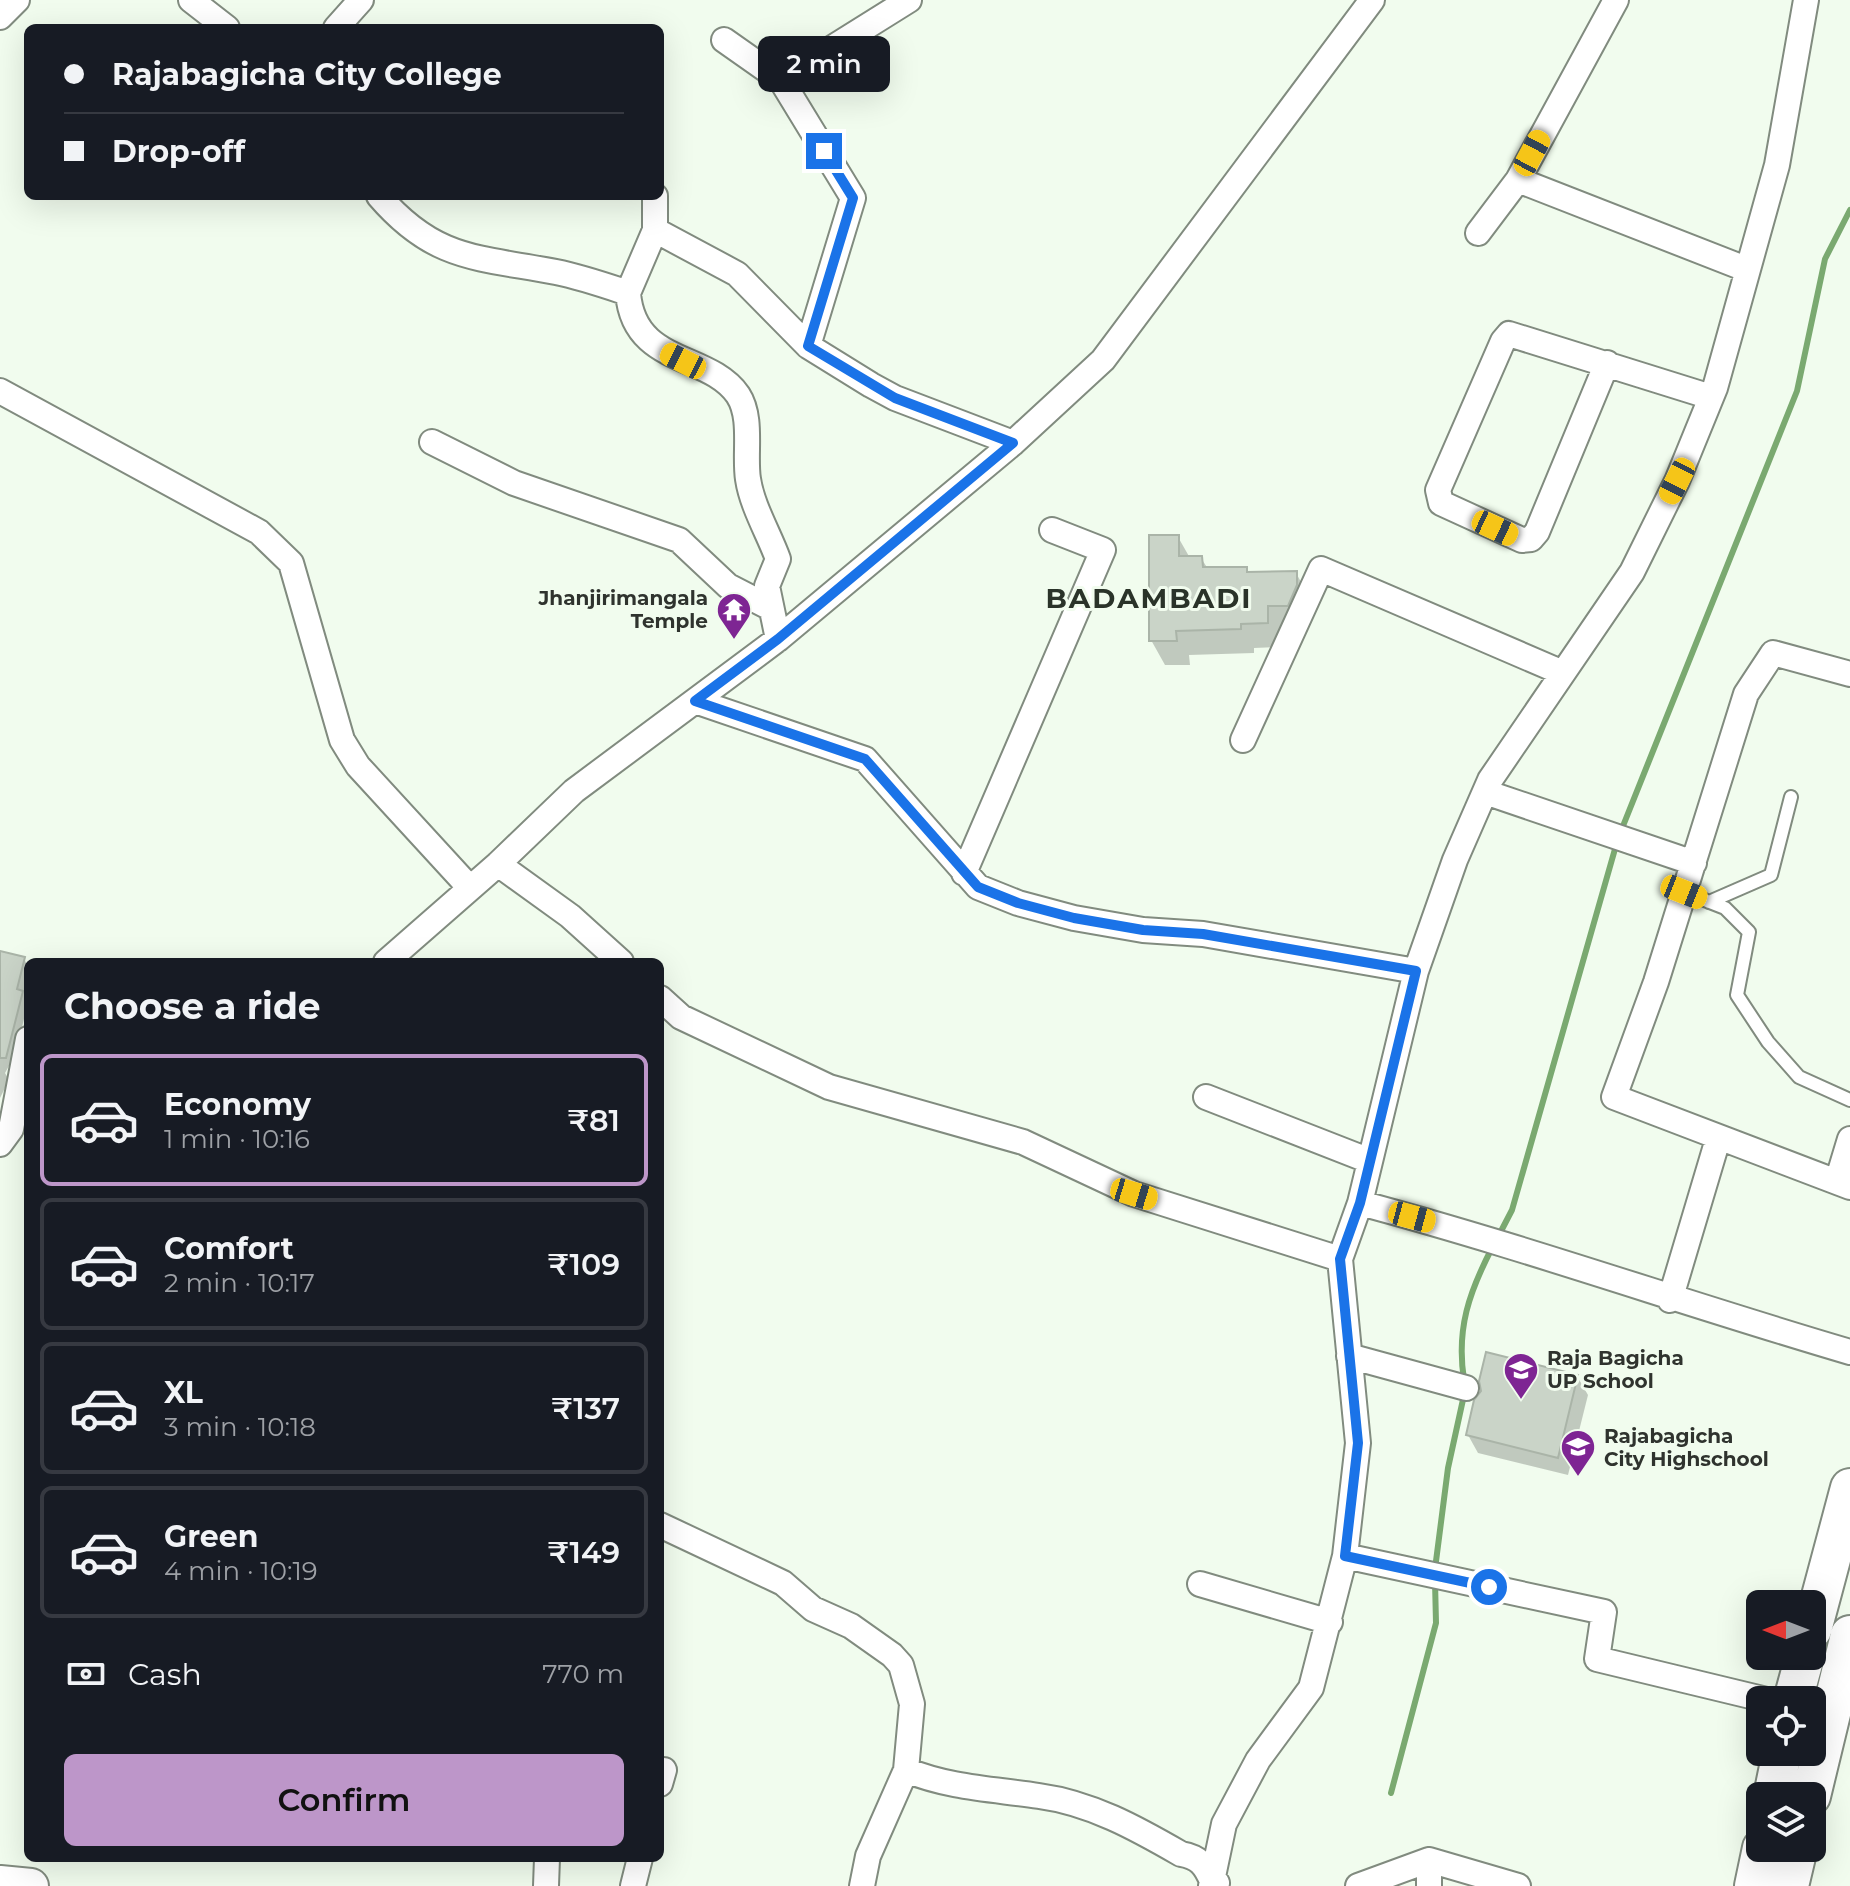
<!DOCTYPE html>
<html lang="en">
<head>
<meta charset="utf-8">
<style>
	body { margin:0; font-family:Montserrat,sans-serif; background:#242831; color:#f1f3f6; height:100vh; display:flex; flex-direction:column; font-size:30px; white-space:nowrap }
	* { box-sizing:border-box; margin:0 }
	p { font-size:26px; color:#9ea1a6 }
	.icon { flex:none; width:44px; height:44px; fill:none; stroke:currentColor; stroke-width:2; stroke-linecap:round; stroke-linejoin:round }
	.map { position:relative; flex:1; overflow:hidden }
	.sheet { position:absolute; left:24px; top:958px; width:640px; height:904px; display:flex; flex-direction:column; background:#171b24; border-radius:12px; box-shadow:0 8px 32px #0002 }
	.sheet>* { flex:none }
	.guide { position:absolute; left:24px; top:24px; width:640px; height:176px; border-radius:12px; box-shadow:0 8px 32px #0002; display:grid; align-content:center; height:176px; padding:0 40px; background:#171b24 }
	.needle { width:52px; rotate:270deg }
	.fabs { position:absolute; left:1746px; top:1590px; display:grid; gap:16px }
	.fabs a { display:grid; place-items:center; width:80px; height:80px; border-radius:12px; background:#171b24; box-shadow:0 8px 32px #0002; font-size:40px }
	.end { position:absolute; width:36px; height:36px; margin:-18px; border:10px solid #1a73e8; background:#fff; box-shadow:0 0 0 4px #fff }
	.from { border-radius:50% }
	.bubble { position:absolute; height:56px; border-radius:12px; background:#171b24; box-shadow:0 8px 32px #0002; font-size:26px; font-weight:600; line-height:56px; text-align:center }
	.car { position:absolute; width:24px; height:48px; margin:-24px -12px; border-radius:10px; box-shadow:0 0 6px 2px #0007; background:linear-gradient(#f5c518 24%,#345 0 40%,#f5c518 0 76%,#345 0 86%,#f5c518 0) }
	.guide b { display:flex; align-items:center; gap:28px; height:76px; font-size:30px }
	.guide b+b { border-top:2px solid #363941 }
	.guide i { width:20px; height:20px; background:#f1f3f6 }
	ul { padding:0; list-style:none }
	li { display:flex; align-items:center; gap:24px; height:132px; margin:0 16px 12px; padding:0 24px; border:4px solid #363941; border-radius:12px }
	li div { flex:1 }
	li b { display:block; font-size:30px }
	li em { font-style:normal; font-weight:600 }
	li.selected { border-color:#bd96c9 }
	li>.icon { width:72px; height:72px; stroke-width:1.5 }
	h2 { padding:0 40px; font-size:36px; line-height:96px }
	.pay { display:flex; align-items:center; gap:20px; height:88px; padding:0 40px; font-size:30px }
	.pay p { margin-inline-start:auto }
	.cta { display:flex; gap:16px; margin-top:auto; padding:16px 40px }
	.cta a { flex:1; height:92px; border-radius:12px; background:#bd96c9; color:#111; font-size:32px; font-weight:600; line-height:92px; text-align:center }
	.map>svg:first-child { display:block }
</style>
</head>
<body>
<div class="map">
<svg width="1850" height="1886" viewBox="0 0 1850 1886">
	<rect width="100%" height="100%" fill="#f1fcee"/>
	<!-- shadow -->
	<path fill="#0003" d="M1178,537L1190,558H1201L1208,569H1246L1249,574L1296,573L1310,598L1281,647L1254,648V653L1189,655L1190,665H1165L1151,640Z
		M0,957L24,959L28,966L24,995L28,1003L15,1055L5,1073L9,1080L0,1098Z
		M1577,1376L1588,1395L1568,1475L1478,1453L1468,1435Z"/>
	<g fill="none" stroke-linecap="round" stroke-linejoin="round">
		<!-- stream -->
		<path stroke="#7aa970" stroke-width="6" d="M1621,831L1797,391L1825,259L1850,210
			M1498,1237L1512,1210L1617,842
			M1464,1380C1456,1329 1469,1292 1493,1246
			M1435,1569L1448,1468L1464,1395
			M1391,1793L1436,1623L1435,1581"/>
	</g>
	<!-- building -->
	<path fill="#cad4c8" stroke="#aab4a8" stroke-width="2" d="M1149,535H1179V556H1202L1203,567H1247V572L1297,571V585L1288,606H1268V623L1241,624V629L1176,631L1177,641H1149Z
		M0,951L25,957L17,989L23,991L6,1058H0Z
		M1486,1352L1578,1375L1558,1458L1466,1435L1474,1400L1481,1391L1479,1381Z"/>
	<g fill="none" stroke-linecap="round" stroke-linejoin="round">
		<defs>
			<path id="lane" d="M1684,892L1725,908L1749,932L1737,995L1768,1042L1799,1077L1850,1100
				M1709,902L1771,875L1791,797"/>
			<path id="street" d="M191,0L227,28
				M0,17L17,0
				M336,28L361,0
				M724,40L781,80L909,0
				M781,80L853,198L808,346
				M1518,180L1746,269
				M379,196C435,261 478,257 556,272C581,277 604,285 628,293C634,366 708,352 738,395C753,418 744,454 748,479C752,506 769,534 778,559L767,586L778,639
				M655,230L737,274L808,346L871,385L895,398L1013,443
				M1478,233L1518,180L1616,0
				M628,293L655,230V196
				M1607,363L1537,532L1531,539L1522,540L1441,503L1438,490L1503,341L1509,334L1711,397
				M0,391L259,532L291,563L342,740L358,766L470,888
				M432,442L514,483L679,540L728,586L771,608
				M1850,674L1773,653L1746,694L1656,982L1614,1097L1850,1187
				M695,701L865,759L978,887L1018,903L1074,918L1143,930L1203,934L1416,971
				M1243,740L1321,569L1563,673
				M1485,792L1694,863
				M498,864L570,916L621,962
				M964,873L1103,550L1052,530
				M386,962L498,864L574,791L778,639L1013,443L1103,360L1372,0
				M660,998L681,1017L829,1087L1023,1142L1134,1194L1340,1259
				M1206,1097L1370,1161
				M0,1144L11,1129L28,1039
				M1837,1182L1850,1139
				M1360,1203C1525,1247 1686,1304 1850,1352
				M1670,1300L1718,1139
				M1349,1356L1466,1388
				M660,1525L783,1583L813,1609L851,1626L892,1655L901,1665L912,1704L906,1770
				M1345,1556L1604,1612L1597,1659L1767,1700
				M1200,1584L1330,1622
				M660,1784L664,1770
				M1429,1860V1886
				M546,1886L547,1858
				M633,1886L640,1858
				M862,1886L868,1856L906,1770C950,1788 993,1789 1039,1796C1091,1803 1136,1828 1181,1854C1199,1857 1205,1865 1212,1881L1217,1883
				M1211,1886L1224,1824L1258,1760L1311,1688L1345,1556L1358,1443L1340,1259L1360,1203L1416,971L1455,860L1490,780L1632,572L1677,481L1715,388L1777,165L1806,0
				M1358,1886L1429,1860L1518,1886"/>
			<path id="secondary" d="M0,1883L31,1886"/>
			<path id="primary" d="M1812,1630L1850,1488
				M1793,1700L1805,1656
				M1773,1796L1782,1752
				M1811,1796L1850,1635
				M1754,1886L1762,1848
				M1789,1886L1798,1848"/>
		</defs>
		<!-- lane casing -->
		<use href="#lane" stroke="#818b7f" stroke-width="16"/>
		<!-- street casing -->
		<use href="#street" stroke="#818b7f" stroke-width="28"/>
		<!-- secondary casing -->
		<use href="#secondary" stroke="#818b7f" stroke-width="38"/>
		<!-- primary casing -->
		<use href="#primary" stroke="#818b7f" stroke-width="42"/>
		<!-- lane -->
		<use href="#lane" stroke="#fff" stroke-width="12"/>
		<!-- street -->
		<use href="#street" stroke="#fff" stroke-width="24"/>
		<!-- secondary -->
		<use href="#secondary" stroke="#fff" stroke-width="34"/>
		<!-- primary -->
		<use href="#primary" stroke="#fff" stroke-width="38"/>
	</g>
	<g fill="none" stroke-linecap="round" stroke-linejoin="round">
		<!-- route -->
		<path stroke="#1a73e8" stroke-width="10" d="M824,151L853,198L808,346L895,398L1013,443L778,639L695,701L865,759L978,887L1018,903L1074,918L1143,930L1203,934L1416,971L1360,1203L1340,1259L1358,1443L1345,1556L1489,1587"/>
	</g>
	<!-- icons -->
	<defs>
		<symbol id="temple-pin" viewBox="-11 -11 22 30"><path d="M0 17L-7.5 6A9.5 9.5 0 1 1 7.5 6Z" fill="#7e2593" stroke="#f1fcee"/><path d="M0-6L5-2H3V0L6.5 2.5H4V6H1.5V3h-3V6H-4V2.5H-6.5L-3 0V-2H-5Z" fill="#fff"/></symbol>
		<symbol id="school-pin" viewBox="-11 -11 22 30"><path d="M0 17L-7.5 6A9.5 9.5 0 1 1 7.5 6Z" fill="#7e2593" stroke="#f1fcee"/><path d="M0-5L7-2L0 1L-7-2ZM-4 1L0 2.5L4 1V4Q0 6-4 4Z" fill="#fff"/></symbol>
	</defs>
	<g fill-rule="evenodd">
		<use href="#temple-pin" x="714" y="590" width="40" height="54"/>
		<use href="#school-pin" x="1501" y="1350" width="40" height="54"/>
		<use href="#school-pin" x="1558" y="1427" width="40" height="54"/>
	</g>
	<g text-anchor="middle" stroke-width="6" stroke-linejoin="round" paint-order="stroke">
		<!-- poi labels -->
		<g font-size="20" font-weight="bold" fill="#2f332e" stroke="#f1fcee" text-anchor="start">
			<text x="708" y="605" text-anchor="end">Jhanjirimangala<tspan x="708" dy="23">Temple</tspan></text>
			<text x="1547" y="1365">Raja Bagicha<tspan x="1547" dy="23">UP School</tspan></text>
			<text x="1604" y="1443">Rajabagicha<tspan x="1604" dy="23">City Highschool</tspan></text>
		</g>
		<!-- district labels -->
		<g font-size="28" font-weight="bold" letter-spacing="2" fill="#2a3329" stroke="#f1fcee">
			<text x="1149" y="608">BADAMBADI</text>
		</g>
	</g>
</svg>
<div class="fabs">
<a><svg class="needle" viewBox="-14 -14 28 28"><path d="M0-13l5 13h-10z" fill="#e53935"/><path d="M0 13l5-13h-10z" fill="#9ea1a6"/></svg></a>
<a><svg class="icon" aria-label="locate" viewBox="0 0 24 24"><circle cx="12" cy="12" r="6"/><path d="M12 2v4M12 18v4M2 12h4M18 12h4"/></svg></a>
<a><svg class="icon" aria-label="layers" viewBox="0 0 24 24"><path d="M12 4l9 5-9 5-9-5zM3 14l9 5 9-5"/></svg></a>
</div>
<i class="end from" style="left:1489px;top:1587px"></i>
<i class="end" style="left:824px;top:151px"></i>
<div class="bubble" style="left:758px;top:36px;width:132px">2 min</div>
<i class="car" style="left:1532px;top:153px;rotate:28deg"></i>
<i class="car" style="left:683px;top:361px;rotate:297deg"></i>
<i class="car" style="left:1677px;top:481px;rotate:207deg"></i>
<i class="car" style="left:1495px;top:528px;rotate:115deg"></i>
<i class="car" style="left:1684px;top:892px;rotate:112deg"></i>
<i class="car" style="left:1134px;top:1194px;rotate:107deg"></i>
<i class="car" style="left:1412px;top:1217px;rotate:105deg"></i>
<div class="guide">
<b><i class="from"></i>Rajabagicha City College</b>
<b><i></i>Drop-off</b>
</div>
<section class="sheet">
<h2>Choose a ride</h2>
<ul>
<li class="selected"><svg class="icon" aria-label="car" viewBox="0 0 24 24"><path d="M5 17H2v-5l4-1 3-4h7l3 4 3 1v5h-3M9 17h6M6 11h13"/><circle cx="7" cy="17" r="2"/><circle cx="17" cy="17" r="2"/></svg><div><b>Economy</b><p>1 min · 10:16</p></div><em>₹81</em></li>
<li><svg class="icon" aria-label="car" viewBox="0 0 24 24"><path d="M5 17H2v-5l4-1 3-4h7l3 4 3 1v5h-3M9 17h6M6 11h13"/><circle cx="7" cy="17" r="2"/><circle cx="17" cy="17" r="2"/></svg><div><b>Comfort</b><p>2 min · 10:17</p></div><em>₹109</em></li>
<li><svg class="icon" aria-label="car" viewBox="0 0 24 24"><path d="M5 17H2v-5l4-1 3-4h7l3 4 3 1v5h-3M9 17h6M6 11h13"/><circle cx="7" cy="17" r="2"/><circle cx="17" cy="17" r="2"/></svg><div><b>XL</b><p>3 min · 10:18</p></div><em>₹137</em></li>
<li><svg class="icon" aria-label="car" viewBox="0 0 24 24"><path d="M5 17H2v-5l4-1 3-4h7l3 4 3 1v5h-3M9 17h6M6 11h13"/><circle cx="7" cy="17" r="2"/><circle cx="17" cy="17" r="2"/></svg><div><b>Green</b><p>4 min · 10:19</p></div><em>₹149</em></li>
</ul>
<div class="pay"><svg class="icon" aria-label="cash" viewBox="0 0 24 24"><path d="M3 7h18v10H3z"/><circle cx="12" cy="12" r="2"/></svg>Cash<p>770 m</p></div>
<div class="cta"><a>Confirm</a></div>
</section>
</div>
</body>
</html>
